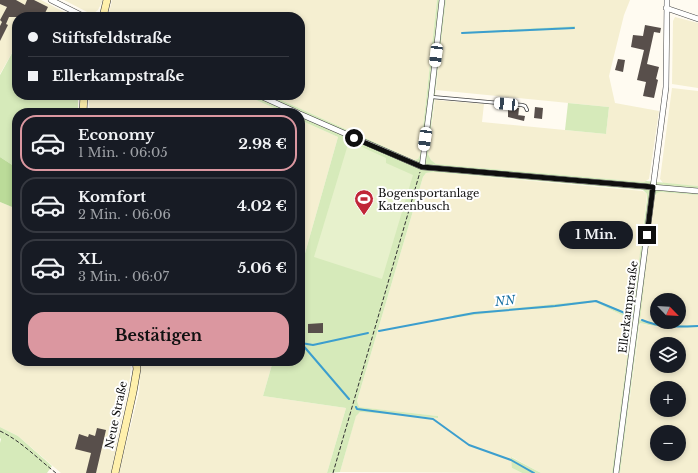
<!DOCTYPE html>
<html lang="de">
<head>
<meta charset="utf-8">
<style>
	body { margin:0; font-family:"Libre Baskerville",serif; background:#20242c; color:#f1f3f6; height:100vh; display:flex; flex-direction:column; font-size:15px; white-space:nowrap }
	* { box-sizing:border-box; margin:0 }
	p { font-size:13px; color:#9ea1a6 }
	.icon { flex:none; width:22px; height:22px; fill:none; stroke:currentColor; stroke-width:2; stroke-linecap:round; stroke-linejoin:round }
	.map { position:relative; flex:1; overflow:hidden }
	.panel { position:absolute; left:12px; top:108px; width:293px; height:258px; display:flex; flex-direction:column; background:#171b24; border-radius:16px; box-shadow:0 2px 6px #0003 }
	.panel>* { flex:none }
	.banner { position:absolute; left:12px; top:12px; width:293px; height:88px; border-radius:16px; box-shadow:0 2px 6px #0003; display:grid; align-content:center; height:88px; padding:0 16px; background:#171b24 }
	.needle { width:26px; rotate:115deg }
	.fabs { position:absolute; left:650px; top:293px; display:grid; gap:8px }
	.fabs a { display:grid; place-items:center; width:36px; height:36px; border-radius:50%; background:#171b24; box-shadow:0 2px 6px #0003; font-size:20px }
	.end { position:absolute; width:18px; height:18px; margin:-9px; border:5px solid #0f0f0f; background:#fff; box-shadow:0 0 0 2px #fff }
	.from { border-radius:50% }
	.bubble { position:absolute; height:28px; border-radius:14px; background:#171b24; box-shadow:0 2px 6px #0003; font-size:13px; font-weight:700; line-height:28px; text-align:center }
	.car { position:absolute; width:12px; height:24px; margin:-12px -6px; border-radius:5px; box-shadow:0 0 3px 1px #0007; background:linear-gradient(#fff 24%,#345 0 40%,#fff 0 76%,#345 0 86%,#fff 0) }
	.banner b { display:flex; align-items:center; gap:14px; height:38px; font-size:15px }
	.banner b+b { border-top:1px solid #363941 }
	.banner i { width:10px; height:10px; background:#f1f3f6 }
	ul { padding:7px 0 0; list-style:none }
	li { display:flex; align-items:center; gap:12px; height:56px; margin:0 8px 6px; padding:0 8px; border:2px solid #363941; border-radius:16px }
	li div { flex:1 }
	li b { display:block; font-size:15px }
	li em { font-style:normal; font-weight:700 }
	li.active { border-color:#db97a0 }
	li>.icon { width:36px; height:36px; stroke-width:1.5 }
	.button { display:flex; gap:8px; margin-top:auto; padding:8px 16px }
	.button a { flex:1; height:46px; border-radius:16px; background:#db97a0; color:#111; font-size:16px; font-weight:700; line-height:46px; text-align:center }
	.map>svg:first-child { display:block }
</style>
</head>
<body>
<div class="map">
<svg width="698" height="473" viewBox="0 0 698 473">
	<rect width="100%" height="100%" fill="#fffbf1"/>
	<!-- farmland -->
	<path fill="#f5efd1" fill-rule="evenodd" d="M0,0H41L74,17H17V44L0,74Z
		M64,0H103L98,10L94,13H89Z
		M112,0H437L420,155L418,159L414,160L270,95H300V17H108Z
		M446,0H630L624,15L609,76L615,103L659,111L649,179L644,182L436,164L431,160L428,154L435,100L484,104L482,122L606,134L609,107L436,90ZM574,26L575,29L462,34V32Z
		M675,17L698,23V88L672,84L673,21Z
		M672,88L698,91V186L663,183L660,179Z
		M88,95H245L285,113H90Z
		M300,120L338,137L300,271Z
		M434,172L643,191L647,194L633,315L601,302L467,313L455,318L467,315L506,311L552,308L595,302L632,320L612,473H541L512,457V468L522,473L340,472L356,415L360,412L438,418V416L358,407L357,401L423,177L426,173Z
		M661,192L698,195V325H671L650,323L640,320L639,318L654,197L657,193ZM657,300H679V322H657Z
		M0,202L17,209V361H131L130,378L111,473H61L18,436L0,427Z
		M640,323L651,326L673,328L698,327V473H620ZM657,344H679V366H657ZM657,388H679V410H657ZM657,432H679V454H657Z
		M141,361H273L263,396L346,408L327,473H119L139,392Z"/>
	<!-- green -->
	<path fill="#d6eaba" d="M437,0H446L428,154L431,160L436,164L644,182L646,181L698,186V195L661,192L657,193L654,197L640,320C659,325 678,326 698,325V327C678,328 659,328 640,323L639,325L620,473H612L632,320L595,302L552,308L506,311L451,318L454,315L467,313L596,300L632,315L647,199V194L643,190L434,172L426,173L423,177L357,401L359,407L438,416V418L360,412L356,416L340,472L327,473L346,408L263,396L273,361H300V271L338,137L300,120V113H285L245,95H270L414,160L418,159L420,155Z
		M575,26V29L462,34V32Z
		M17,44V95H78V113H17V168L0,157V75Z
		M568,103L609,107L606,134L565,130Z
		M0,427L18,436L52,466L47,473H0V443L1,439L0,438Z
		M511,457L541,473H522L512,468Z"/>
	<!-- forest -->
	<path fill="#bbdb99" d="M0,157L17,168V209L0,202Z"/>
	<!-- pitch -->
	<path fill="#e7f1cc" d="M349,141L386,158V163L413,175L382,279L314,257Z"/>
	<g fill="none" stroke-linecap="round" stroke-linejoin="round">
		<!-- stream -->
		<path stroke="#3c9ece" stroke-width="2" d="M462,33L574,28
			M642,320C660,328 679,327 698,326
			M379,331L474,313L555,306L596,301L632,316
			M301,343L349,399
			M301,343L313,345L368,333
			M356,407L357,409L433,419L469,445L511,460L534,473"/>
	</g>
	<!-- building -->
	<path fill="#584f4b" d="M0,0H16L25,5L27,0H34L48,7L43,17H9L6,24L8,25L0,41V26L2,22L0,20L7,7L0,4Z
		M645,25L661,28L660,33L654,32L647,64L659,67L656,79L658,80L654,98L643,96L646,82L637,80L644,50L631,47L633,35L643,36Z
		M618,59L625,60L623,72L615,70Z
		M508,107L519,108L518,118V115L525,116L524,121L508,117Z
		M535,107L543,108L542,119L534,118Z
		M323,323V333H308V324Z
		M97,428L106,430L96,473H86L91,453L75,449L79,434L88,437L89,434L95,436Z"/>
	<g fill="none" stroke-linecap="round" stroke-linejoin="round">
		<defs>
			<path id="lane" d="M432,97L522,105L525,106L527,110"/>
			<path id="street" d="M51,0L85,17
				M666,8L698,19
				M258,95L298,113
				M300,114L422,167L698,191
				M422,167L431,97L442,0
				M616,473L666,87L667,0"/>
			<path id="secondary" d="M103,17L107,0
				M83,113L84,95
				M115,473L133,392L137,369L136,361"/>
		</defs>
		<!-- lane casing -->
		<use href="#lane" stroke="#424242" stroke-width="4"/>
		<!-- street casing -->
		<use href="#street" stroke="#424242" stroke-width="6"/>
		<!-- secondary casing -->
		<use href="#secondary" stroke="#313131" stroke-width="8"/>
		<!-- path -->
		<path stroke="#313131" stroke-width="1" stroke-dasharray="4 2" stroke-linecap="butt" d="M0,431C21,441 38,459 56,473
			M333,473L420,172"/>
		<!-- lane -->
		<use href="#lane" stroke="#fff" stroke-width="2.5"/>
		<!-- street -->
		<use href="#street" stroke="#fff" stroke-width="5"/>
		<!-- secondary -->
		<use href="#secondary" stroke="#fff0ac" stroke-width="7"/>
	</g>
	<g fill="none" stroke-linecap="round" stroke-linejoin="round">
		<!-- route -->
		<path stroke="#0f0f0f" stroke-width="5" d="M354,138L422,167L653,187L647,235"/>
	</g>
	<!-- icons -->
	<defs>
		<symbol id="stadium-pin" viewBox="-11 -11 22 30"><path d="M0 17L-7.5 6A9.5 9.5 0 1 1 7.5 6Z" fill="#c02638" stroke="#fff"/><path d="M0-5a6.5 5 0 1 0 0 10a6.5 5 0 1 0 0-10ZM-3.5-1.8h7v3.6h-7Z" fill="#fff"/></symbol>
	</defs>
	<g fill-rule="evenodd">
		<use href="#stadium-pin" x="353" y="188" width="22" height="30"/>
	</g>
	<g text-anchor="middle" stroke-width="4" stroke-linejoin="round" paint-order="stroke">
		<!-- poi labels -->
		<g font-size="11" fill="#0f0f0f" stroke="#fff" text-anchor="start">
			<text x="378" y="197">Bogensportanlage<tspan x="378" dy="13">Katzenbusch</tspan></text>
		</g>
		<!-- street labels -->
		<g font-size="11" fill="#0f0f0f" stroke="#fff">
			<text transform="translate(628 307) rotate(-83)" y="4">Ellerkampstraße</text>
			<text transform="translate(116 415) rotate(-78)" y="4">Neue Straße</text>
		</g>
		<!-- water labels -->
		<g font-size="12" font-style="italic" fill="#176fa2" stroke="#fff">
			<text transform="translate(505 301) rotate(-6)" y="4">NN</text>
		</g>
	</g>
</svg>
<div class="fabs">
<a><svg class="needle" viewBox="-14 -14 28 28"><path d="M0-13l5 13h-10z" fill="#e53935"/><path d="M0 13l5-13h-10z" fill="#9ea1a6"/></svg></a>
<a><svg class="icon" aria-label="layers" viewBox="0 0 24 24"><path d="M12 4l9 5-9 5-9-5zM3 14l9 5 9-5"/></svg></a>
<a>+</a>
<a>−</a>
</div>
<i class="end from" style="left:354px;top:138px"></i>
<i class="end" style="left:647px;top:235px"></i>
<div class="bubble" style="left:559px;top:221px;width:74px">1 Min.</div>
<i class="car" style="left:436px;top:55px;rotate:187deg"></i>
<i class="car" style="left:506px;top:104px;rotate:275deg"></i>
<i class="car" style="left:425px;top:139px;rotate:188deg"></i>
<div class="banner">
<b><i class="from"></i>Stiftsfeldstraße</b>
<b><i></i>Ellerkampstraße</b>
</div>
<section class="panel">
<ul>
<li class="active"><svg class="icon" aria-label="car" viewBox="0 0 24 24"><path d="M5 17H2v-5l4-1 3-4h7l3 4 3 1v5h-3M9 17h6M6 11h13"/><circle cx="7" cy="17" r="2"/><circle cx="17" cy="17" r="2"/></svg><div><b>Economy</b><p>1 Min. · 06:05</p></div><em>2.98 €</em></li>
<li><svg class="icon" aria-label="car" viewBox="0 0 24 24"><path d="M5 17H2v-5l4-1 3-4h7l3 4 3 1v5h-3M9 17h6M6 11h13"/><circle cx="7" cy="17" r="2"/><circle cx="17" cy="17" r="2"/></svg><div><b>Komfort</b><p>2 Min. · 06:06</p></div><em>4.02 €</em></li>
<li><svg class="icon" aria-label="car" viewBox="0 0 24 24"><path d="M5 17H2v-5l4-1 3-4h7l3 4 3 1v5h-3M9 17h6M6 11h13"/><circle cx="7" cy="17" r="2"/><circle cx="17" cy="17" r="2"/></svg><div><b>XL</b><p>3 Min. · 06:07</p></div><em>5.06 €</em></li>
</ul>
<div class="button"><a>Bestätigen</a></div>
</section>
</div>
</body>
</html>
